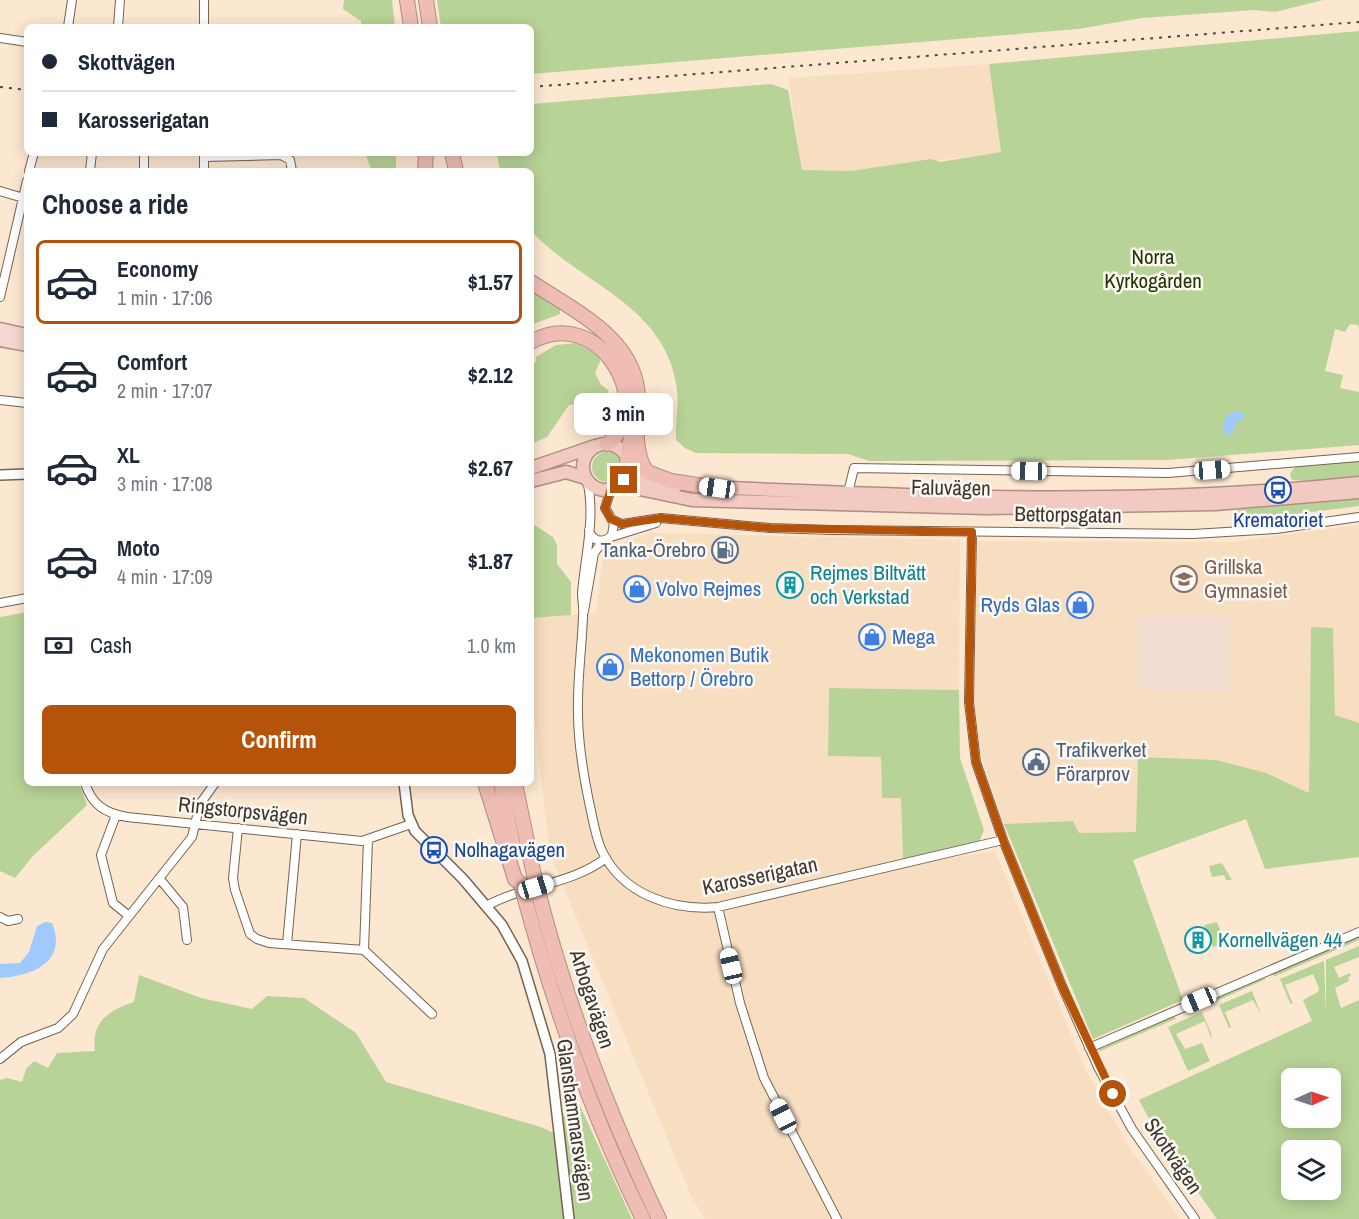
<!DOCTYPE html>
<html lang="en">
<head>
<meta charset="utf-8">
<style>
	body { margin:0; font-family:"Archivo Narrow",sans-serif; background:#f6f6f7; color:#1f2937; height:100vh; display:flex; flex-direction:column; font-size:22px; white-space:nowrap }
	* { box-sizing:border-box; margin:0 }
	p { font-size:20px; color:#747a83 }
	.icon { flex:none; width:33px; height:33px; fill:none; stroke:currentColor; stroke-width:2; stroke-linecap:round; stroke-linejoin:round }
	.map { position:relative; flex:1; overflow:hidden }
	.sheet { position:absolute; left:24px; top:168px; width:510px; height:618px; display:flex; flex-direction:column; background:#fff; border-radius:9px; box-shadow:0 3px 15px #0003 }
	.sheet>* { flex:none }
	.banner { position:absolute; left:24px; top:24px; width:510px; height:132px; border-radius:9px; box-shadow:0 3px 15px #0003; display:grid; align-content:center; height:132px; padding:0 18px; background:#fff }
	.needle { width:39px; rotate:87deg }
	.controls { position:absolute; left:1281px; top:1068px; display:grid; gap:12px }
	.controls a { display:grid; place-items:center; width:60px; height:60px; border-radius:9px; background:#fff; box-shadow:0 3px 15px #0003; font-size:30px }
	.end { position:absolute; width:27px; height:27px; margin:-14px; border:8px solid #b45309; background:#fff; box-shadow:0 0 0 3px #fff }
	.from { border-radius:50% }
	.bubble { position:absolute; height:42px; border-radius:9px; background:#fff; box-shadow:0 3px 15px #0003; font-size:20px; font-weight:700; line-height:42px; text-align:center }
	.car { position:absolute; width:18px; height:36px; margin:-18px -9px; border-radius:8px; box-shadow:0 0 4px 2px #0007; background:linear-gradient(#fff 24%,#345 0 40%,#fff 0 76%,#345 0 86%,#fff 0) }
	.banner b { display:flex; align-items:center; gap:21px; height:57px; font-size:22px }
	.banner b+b { border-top:2px solid #e0e1e3 }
	.banner i { width:15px; height:15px; background:#1f2937 }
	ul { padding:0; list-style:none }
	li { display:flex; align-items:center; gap:18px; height:84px; margin:0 12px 9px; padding:0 6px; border:3px solid transparent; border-radius:9px }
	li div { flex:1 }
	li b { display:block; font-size:22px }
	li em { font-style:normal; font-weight:700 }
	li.selected { border-color:#b45309 }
	li>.icon { width:54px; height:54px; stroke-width:1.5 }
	h2 { padding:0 18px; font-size:27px; line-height:72px }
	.pay { display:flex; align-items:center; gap:15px; height:66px; padding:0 18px; font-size:22px }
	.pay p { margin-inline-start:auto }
	.action { display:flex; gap:12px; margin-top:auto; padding:12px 18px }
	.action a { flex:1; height:69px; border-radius:9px; background:#b45309; color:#fff; font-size:24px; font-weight:700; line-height:69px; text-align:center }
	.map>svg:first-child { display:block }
</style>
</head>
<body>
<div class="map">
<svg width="1359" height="1219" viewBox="0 0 1359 1219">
	<rect width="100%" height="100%" fill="#fce7d0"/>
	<!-- commercial -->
	<path fill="#f3dcd1" d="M1137,616H1231L1230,692L1147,691L1137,682Z"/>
	<!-- built -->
	<path fill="#f8dec0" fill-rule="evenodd" d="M989,64L1001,153L851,171L802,170L788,78Z
		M1359,525V723L1335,716L1333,628H1311L1309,793L1266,773L1138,758L1136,832L1079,833L1073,821L1004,824L977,742L974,701L977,541L1231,542ZM1137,616H1230V692L1148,691L1137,682Z
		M650,533L960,540L959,690L829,688L828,756L881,757L882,797L901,798L903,865L995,851L1086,1071L1126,1142L1180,1219H705L691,1196L550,854L531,691V618L596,613L604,549Z"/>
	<!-- green -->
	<path fill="#b8d397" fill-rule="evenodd" d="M344,0H392L395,27H361V21L343,9Z
		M437,0H1323L1275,12L1254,10L1142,18L1078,29L531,74V27H441Z
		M1359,31V330L1358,325L1350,324L1345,332L1335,329L1325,371L1343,375L1340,388L1359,392V445L1167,460L869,461L848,454L696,453L685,448L676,440C675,423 679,406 677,389C666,305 582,285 532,232L531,171H500L497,153H531V104L771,84L788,90L802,170L851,171L931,159L940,162L1001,152L989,64Z
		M365,153H396V171H372Z
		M531,288L560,309V314L531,325Z
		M576,343L602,357L595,373L601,385L608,390L610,399L569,405L547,437L531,444V368L536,361V357L556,345Z
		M592 467a15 15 0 1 1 30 0a15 15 0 1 1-30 0Z
		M1359,461V476L1320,482L1292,480L1290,474L1295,467Z
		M1359,497V506L1241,521L1236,510Z
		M531,523L553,537L557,545V564L571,582V615L531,618Z
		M27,612V783H79L87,805L33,856L15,878L0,871V617Z
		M1311,627L1333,628L1335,715L1359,723V857L1265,869L1246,819L1133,860L1183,1000L1093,1039L1004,824L1073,821L1079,833L1136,832L1138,757L1216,760L1266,773L1309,793Z
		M829,688L959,690L960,758L984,830L979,842L903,859L901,798H882L881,757L828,756Z
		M1222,863L1232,880H1226L1224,875L1212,877L1209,866Z
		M1217,922L1225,942L1213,947L1204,925Z
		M1359,937V940L1273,977L1274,973Z
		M1359,946V957L1334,967L1339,978L1350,973L1351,976L1348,977L1349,981L1335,988L1341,1008L1359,1000V1219H1217L1160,1139L1139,1100L1312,1021L1303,1000L1318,992L1319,988L1313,974L1285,985L1293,1004L1290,1003L1280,979L1324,961L1326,1015V960ZM1292,1078H1330V1118H1292ZM1292,1150H1330V1190H1292Z
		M139,975L201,998L252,1009L267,996L304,998L356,1033L386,1082L541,1127L554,1133L575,1095L632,1219H0V1080L7,1078L22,1082L26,1069L34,1061L48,1068L57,1053L95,1051C91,1022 109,1010 134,1002Z
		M1263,978L1266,979L1212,1003V999Z
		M1252,991L1261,1014L1253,1000L1225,1012L1231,1027L1229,1028L1219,1005Z
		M1202,1012L1212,1035L1211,1038L1205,1021L1176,1034L1185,1049L1202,1043L1210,1061L1188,1071L1168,1027Z
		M1174,1016L1176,1019L1173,1020L1098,1052L1099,1049Z"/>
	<!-- water -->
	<path fill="#a0c9fe" d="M1237,410L1244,413V418L1236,423L1233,433L1225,436L1223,426L1226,417Z
		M45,922L52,923C68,962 32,976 0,978V964L20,963L29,952L37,926Z"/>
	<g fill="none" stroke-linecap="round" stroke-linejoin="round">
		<defs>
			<path id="minor" d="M204,0V27
				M68,27L72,0
				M118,27L120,0
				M0,38L27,42
				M144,153V171
				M204,154V171
				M204,157L281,155L290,160L292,171
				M29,171L34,153
				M90,171L92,153
				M0,191L27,199
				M0,297L27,181
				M0,400L27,403
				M587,480C596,517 585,556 582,593C582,601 584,608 583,616C582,648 577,680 578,712C578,742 583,773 589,802C593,819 595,836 602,851C623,895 673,911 718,907L1003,840
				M848,493L854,468L1168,473L1359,457
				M611,519L622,524L661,518L770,528L832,530L1193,534L1276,529L1359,517
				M589,530C592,542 604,544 612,535L614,523L605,508L611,489
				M972,532L969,702L976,762L1003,840L1062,986L1098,1067L1132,1129L1195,1219
				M611,537L656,523
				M0,603L27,598
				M584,611L594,553L603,541
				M85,783C92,805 105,813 127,817L362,841L411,824
				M116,815L101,855L113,903L129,916
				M238,828L233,878L235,890L250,934L257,939L269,943L364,950L368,840
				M159,878L183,907L187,940
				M486,906C524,885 571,885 606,858
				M718,907L740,1003L764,1078L837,1219
				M0,917L8,921L18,919
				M287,944L297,834
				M364,950L432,1014
				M1089,1048L1359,932
				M0,1059L21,1042L58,1028L73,1014L103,949L192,837L200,804L215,783"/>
			<path id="tertiary" d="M0,475L27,474
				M404,783L408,815L415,831L463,879L502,925L522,961L550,1054L569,1219"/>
			<path id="primary" d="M0,329L27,335
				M0,340L27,345"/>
			<path id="trunk" d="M583 467a23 23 0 1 1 46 0a23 23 0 1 1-46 0Z
				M628,463L646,480L676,486
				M531,468L595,446
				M531,481L566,472L586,478
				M708,487C925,497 1142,506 1359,483
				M615,488L630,487L692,500L986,508L1215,504L1359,492"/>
			<path id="motorway" d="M407,0L411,27
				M426,0L430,27
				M452,153L456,171
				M425,171L426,153
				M531,282C574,311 638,339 638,400C637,423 633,453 647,472L671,481L717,488
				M531,342C599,303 658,405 607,444
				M627,461L632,431
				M485,783L515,879L521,884
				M501,783L513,846
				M515,783L535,880
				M539,895C568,1008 609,1114 659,1219
				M525,899C555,1010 592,1116 643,1219"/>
		</defs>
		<!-- minor casing -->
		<use href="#minor" stroke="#766450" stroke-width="10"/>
		<!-- tertiary casing -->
		<use href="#tertiary" stroke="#766450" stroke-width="12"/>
		<!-- primary casing -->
		<use href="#primary" stroke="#b18e84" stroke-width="15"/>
		<!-- trunk casing -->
		<use href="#trunk" stroke="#b18e84" stroke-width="15"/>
		<!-- motorway casing -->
		<use href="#motorway" stroke="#b18e84" stroke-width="16"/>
		<!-- minor -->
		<use href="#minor" stroke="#fff" stroke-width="8"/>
		<!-- tertiary -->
		<use href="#tertiary" stroke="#fff" stroke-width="9"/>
		<!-- primary -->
		<use href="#primary" stroke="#f5d7d1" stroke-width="12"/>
		<!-- trunk -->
		<use href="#trunk" stroke="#f2cac2" stroke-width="12"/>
		<!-- motorway -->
		<use href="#motorway" stroke="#efbdb3" stroke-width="14"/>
		<!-- rail -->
		<path stroke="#53493f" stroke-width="2" stroke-dasharray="3 6" stroke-linecap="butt" d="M0,87L27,90
			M531,87L1359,22"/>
		<defs>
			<path id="motorway-bridge" d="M535,880L539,895
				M521,884L525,899"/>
		</defs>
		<!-- motorway-bridge casing -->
		<use href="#motorway-bridge" stroke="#b18e84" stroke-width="16" stroke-linecap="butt"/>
		<!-- motorway-bridge -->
		<use href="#motorway-bridge" stroke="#efbdb3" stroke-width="14"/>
	</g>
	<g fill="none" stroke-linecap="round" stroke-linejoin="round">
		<!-- route -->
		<path stroke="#b45309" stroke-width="8" d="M624,480L611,489L605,508L611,519L622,524L661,518L770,528L972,532L969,702L976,762L1003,840L1062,986L1113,1094"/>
	</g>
	<!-- icons -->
	<defs>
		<symbol id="bus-ring" viewBox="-11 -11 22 22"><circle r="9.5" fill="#fcf8f3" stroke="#1a4fb4" stroke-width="1.5"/><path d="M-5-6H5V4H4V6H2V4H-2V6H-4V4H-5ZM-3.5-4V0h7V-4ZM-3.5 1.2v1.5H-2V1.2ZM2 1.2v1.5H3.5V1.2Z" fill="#1a4fb4"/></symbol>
		<symbol id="fuel-ring" viewBox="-11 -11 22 22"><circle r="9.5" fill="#fcf8f3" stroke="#5c6f8a" stroke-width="1.5"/><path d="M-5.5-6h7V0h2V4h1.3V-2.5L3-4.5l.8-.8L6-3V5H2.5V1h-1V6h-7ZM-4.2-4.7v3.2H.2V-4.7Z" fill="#5c6f8a"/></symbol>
		<symbol id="school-ring" viewBox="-11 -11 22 22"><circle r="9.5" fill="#fcf8f3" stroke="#8d6e63" stroke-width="1.5"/><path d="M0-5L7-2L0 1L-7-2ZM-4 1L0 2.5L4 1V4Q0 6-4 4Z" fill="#8d6e63"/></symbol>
		<symbol id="building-ring" viewBox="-11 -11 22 22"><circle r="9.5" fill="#fcf8f3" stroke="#0f9aa8" stroke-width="1.5"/><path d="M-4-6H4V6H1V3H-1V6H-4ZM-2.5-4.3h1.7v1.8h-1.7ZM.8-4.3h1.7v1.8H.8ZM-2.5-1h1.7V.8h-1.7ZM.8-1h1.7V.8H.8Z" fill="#0f9aa8"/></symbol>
		<symbol id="shop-ring" viewBox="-11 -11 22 22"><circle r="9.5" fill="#fcf8f3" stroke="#3f7fe0" stroke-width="1.5"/><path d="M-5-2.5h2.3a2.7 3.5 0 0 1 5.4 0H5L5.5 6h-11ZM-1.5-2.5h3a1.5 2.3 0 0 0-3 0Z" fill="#3f7fe0"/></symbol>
		<symbol id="civic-ring" viewBox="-11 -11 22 22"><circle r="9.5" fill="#fcf8f3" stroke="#5c6f8a" stroke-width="1.5"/><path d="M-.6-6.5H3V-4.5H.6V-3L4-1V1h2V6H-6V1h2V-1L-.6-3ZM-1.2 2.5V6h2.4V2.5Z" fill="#5c6f8a"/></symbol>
	</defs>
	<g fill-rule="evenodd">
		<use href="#bus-ring" x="1263" y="475" width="30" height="30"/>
		<use href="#fuel-ring" x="710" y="535" width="30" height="30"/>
		<use href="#school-ring" x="1169" y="564" width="30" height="30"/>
		<use href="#building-ring" x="775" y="570" width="30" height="30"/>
		<use href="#shop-ring" x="622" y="574" width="30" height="30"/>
		<use href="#shop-ring" x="1065" y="590" width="30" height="30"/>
		<use href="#shop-ring" x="857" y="622" width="30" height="30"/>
		<use href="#shop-ring" x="595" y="652" width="30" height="30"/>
		<use href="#civic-ring" x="1021" y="747" width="30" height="30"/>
		<use href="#bus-ring" x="419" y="835" width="30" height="30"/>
		<use href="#building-ring" x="1183" y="925" width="30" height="30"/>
	</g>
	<g text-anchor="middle" stroke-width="5" stroke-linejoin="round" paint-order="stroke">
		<!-- park labels -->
		<g font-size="21" fill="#233600" stroke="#fcf8f3">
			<text x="1153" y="264">Norra<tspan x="1153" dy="24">Kyrkogården</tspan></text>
		</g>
		<!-- street labels -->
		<g font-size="21" fill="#3e362d" stroke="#fcf8f3">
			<text transform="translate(951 488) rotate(1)" y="7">Faluvägen</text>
			<text transform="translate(1068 515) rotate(1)" y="7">Bettorpsgatan</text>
			<text transform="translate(243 811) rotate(6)" y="7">Ringstorpsvägen</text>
			<text transform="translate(760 876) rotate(-12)" y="7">Karosserigatan</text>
			<text transform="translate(592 999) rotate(72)" y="7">Arbogavägen</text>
			<text transform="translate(575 1120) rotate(82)" y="7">Glanshammarsvägen</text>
			<text transform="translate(1173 1156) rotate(56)" y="7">Skottvägen</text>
		</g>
		<!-- transit labels -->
		<g font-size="21" fill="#164399" stroke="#fcf8f3">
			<text x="1278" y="527">Krematoriet</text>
			<text x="454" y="857" text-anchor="start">Nolhagavägen</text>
		</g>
		<!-- service labels -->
		<g font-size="21" fill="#4e5e75" stroke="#fcf8f3" text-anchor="end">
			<text x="706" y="557">Tanka-Örebro</text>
			<text x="1056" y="757" text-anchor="start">Trafikverket<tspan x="1056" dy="24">Förarprov</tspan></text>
		</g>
		<!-- education labels -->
		<g font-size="21" fill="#785e54" stroke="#fcf8f3" text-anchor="start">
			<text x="1204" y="574">Grillska<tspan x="1204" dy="24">Gymnasiet</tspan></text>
		</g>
		<!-- culture labels -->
		<g font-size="21" fill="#0d838f" stroke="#fcf8f3" text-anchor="start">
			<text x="810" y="580">Rejmes Biltvätt<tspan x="810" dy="24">och Verkstad</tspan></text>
			<text x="1218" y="947">Kornellvägen 44</text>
		</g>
		<!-- shop labels -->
		<g font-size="21" fill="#366cbe" stroke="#fcf8f3" text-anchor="start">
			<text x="656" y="596">Volvo Rejmes</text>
			<text x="1060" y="612" text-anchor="end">Ryds Glas</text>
			<text x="892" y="644">Mega</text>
			<text x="630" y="662">Mekonomen Butik<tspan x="630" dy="24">Bettorp / Örebro</tspan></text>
		</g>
	</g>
</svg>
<div class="controls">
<a><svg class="needle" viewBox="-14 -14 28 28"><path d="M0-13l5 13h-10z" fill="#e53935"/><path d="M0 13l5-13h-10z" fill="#747a83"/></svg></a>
<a><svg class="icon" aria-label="layers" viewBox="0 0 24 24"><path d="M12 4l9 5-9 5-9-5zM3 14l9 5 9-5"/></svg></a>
</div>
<i class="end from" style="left:1113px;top:1094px"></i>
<i class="end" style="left:624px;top:480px"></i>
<div class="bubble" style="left:574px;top:393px;width:99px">3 min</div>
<i class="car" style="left:1212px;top:470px;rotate:86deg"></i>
<i class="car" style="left:1029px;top:471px;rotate:271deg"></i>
<i class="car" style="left:717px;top:488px;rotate:278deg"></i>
<i class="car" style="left:536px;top:887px;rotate:73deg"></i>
<i class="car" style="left:731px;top:966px;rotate:347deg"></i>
<i class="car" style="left:1199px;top:1000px;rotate:247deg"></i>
<i class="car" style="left:783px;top:1116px;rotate:333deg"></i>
<div class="banner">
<b><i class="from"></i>Skottvägen</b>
<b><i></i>Karosserigatan</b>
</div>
<section class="sheet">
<h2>Choose a ride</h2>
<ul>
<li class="selected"><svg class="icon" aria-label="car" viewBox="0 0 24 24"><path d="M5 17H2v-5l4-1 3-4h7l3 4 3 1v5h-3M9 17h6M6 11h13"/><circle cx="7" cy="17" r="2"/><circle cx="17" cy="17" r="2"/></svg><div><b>Economy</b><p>1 min · 17:06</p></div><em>$1.57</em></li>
<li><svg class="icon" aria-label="car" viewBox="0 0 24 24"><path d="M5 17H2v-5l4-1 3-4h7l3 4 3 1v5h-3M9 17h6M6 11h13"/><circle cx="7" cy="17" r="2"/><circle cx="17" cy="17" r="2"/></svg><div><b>Comfort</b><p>2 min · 17:07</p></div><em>$2.12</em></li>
<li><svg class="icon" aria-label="car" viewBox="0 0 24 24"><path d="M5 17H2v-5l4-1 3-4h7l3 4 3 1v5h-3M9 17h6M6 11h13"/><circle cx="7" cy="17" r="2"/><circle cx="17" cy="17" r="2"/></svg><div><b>XL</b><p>3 min · 17:08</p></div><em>$2.67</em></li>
<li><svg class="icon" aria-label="car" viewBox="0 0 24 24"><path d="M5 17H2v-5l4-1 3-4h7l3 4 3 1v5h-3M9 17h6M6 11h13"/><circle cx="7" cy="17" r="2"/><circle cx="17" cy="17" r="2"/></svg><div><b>Moto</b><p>4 min · 17:09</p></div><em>$1.87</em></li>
</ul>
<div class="pay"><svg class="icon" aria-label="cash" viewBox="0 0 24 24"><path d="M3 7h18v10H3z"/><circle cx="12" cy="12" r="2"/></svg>Cash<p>1.0 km</p></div>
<div class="action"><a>Confirm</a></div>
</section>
</div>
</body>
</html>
